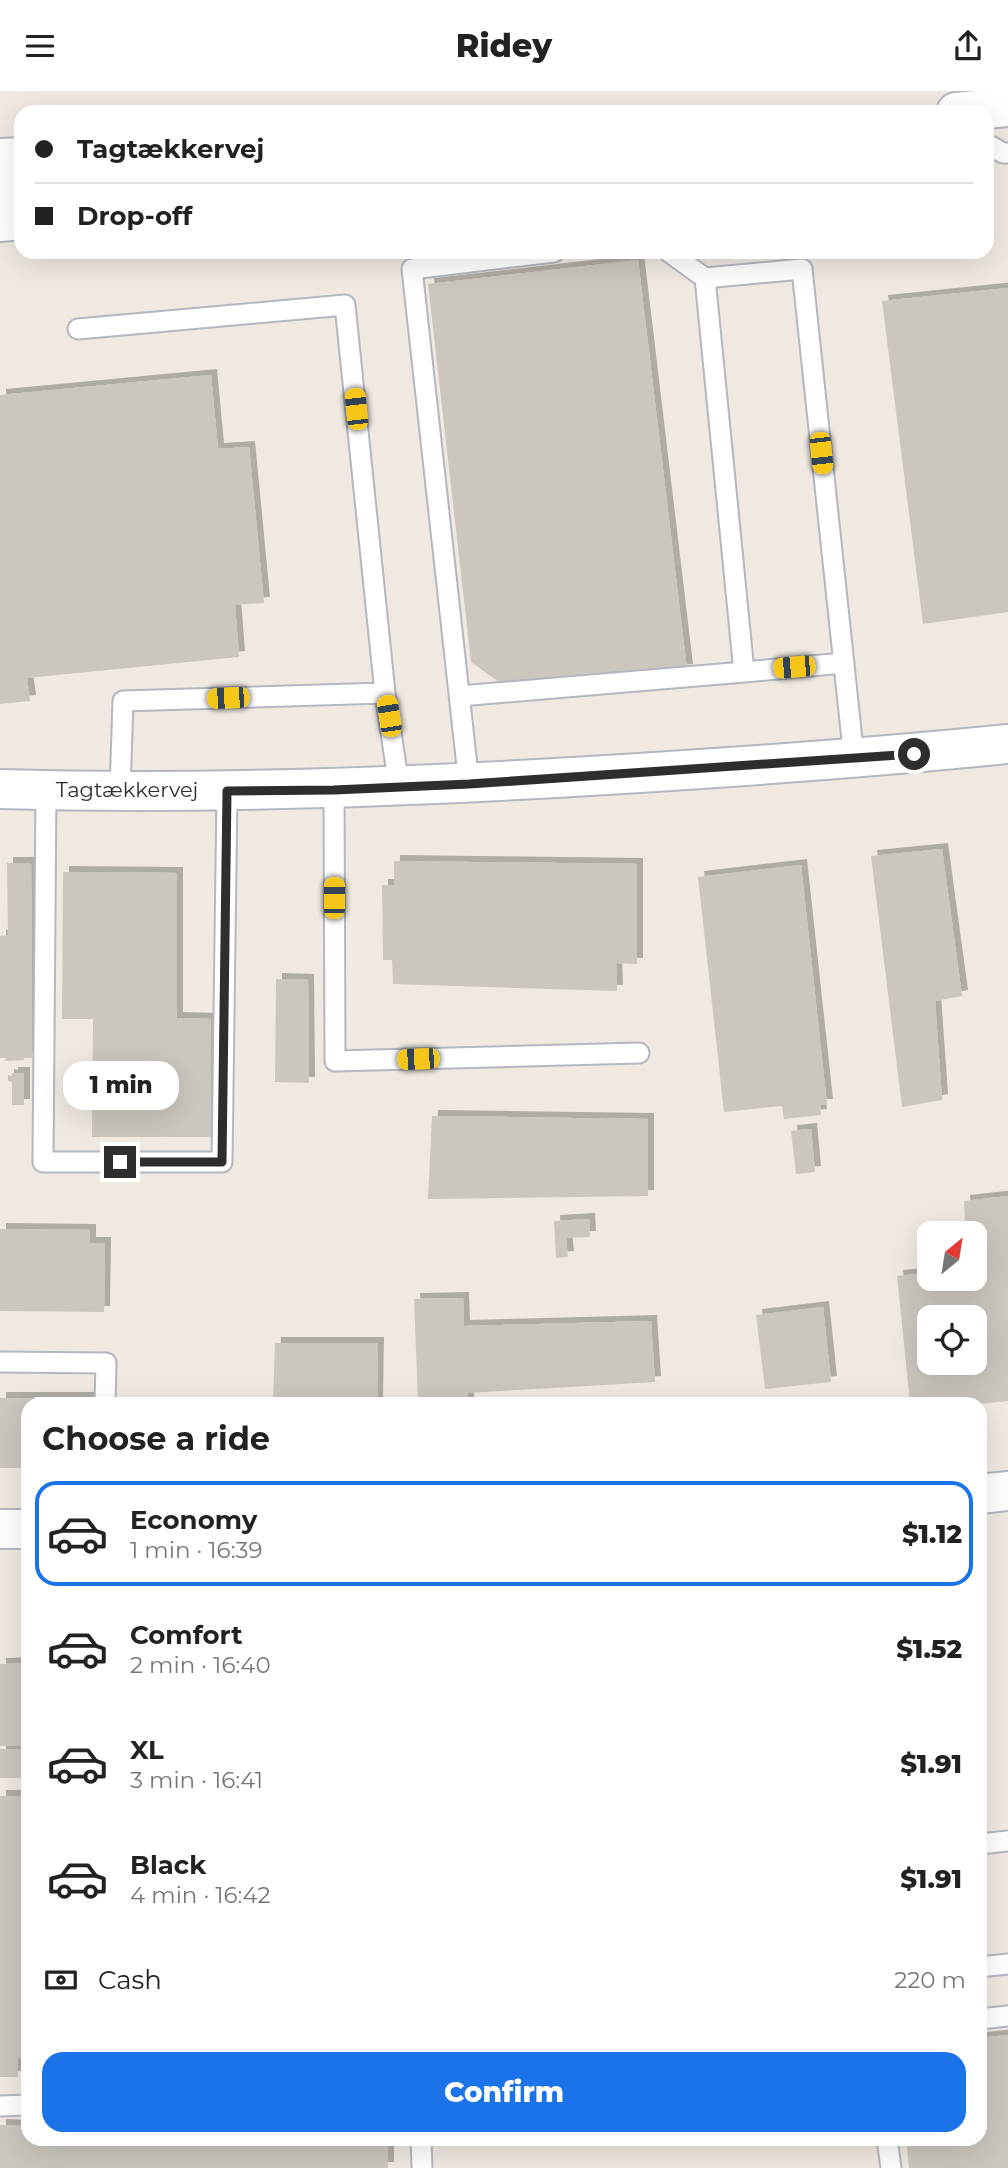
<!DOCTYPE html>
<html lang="en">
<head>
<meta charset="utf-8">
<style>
	body { margin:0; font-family:Montserrat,sans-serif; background:#f2f2f2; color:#222; height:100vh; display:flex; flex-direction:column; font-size:26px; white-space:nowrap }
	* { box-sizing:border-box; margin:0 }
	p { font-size:23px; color:#767676 }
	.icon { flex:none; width:38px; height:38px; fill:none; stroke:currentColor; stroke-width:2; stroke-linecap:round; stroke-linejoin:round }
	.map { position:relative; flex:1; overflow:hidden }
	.side { position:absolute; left:21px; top:1306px; width:966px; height:749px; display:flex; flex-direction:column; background:#fff; border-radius:21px; box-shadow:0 7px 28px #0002 }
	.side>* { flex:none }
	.top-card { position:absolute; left:14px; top:14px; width:980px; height:154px; border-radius:21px; box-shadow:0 7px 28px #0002; display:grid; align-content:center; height:154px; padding:0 21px; background:#fff }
	.needle { width:46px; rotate:30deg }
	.buttons { position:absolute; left:917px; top:1130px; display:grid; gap:14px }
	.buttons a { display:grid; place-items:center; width:70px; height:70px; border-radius:14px; background:#fff; box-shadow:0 7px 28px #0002; font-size:35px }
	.end { position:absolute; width:32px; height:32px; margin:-16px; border:9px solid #2e2e2e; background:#fff; box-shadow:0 0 0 4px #fff }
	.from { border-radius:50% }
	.bubble { position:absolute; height:49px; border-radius:21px; background:#fff; box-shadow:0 7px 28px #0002; font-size:23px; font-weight:800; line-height:49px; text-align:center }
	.car { position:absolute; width:21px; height:42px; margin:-21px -10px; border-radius:9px; box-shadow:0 0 5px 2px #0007; background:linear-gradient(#f5c518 24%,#345 0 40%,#f5c518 0 76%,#345 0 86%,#f5c518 0) }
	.top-card b { display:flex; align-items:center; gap:24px; height:66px; font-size:26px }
	.top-card b+b { border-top:2px solid #e0e0e0 }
	.top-card i { width:18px; height:18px; background:#222 }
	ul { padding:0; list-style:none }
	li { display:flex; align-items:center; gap:21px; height:105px; margin:0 14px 10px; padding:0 7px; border:4px solid transparent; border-radius:21px }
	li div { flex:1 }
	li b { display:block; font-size:26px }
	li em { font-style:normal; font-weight:800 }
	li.active { border-color:#1a73e8 }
	li>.icon { width:63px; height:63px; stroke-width:1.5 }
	h2 { padding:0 21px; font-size:32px; line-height:84px }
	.pay { display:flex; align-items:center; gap:18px; height:77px; padding:0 21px; font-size:26px }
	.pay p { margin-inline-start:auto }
	.action { display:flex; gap:14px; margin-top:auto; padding:14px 21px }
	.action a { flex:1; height:80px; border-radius:21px; background:#1a73e8; color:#fff; font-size:28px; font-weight:800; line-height:80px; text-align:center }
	header { display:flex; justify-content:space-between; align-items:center; height:91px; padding:0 21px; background:#fff; font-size:32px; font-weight:800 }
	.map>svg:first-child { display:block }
</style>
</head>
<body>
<header><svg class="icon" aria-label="menu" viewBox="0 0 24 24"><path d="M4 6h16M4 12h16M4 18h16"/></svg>Ridey<svg class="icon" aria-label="share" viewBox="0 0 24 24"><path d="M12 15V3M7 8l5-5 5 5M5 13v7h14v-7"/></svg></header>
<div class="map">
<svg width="1008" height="2077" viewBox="0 0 1008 2077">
	<defs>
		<filter id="shadow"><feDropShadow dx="6" dy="-6" stdDeviation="0" flood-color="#0004"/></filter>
	</defs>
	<rect width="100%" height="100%" fill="#efe9e1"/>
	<!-- building -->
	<path fill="#cbc7bf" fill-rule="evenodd" filter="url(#shadow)" d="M638,169L687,579L503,594L471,571L428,193Z
		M1008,197V521L923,533L882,210Z
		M211,284L218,358L249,356L264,512L235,514L239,566L27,587L30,610L0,613V304Z
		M942,758L962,905L935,910L942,1009L902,1016L871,765Z
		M394,770L637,773V873L616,872L617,900L393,893L392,869H383L382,794H394Z
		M7,772H31L32,967H24V969L6,970L5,967H0V845L8,844Z
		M801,774L827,1014H820L821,1024L784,1028L782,1015L724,1021L698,786Z
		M63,781L177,782V927L211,928V1046H92L93,928H62Z
		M276,888L308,889L309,992L275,991Z
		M12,982H24V1014H12V991L8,990V984L12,985Z
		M432,1025L648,1028V1105L428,1108Z
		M811,1038L815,1081L796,1083L791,1040Z
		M1008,1105V1310L980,1313L910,1312L897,1185L929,1182V1188H975V1143H966L964,1110ZM929,1227H975V1272H929Z
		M589,1128L590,1146L566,1147L568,1166L556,1167L554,1130Z
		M0,1138L90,1139V1152H105L104,1221L0,1220Z
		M463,1207L464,1235L651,1230L655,1291L468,1302V1312H418L414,1208Z
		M823,1216L831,1291L765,1298L756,1224Z
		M275,1252H378L377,1312H273Z
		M0,1307H89V1312H28V1377H0Z
		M28,1572V1655H0V1573Z
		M0,1658L28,1659V1687H0Z
		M0,1705H28V1967H18V1986H0Z
		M1008,1944V2077H909L906,2048H980V1947Z
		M0,2034L28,2035V2048H388V2077H0Z"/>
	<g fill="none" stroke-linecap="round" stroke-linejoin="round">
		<defs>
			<path id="lane" d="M987,53L1003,62H1008
				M669,161L705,187
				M78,238L345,214L385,602L123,610L120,700
				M844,572L744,581L705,187L802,178L854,668
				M385,602L399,695
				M460,605L744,581
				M469,693L412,178L554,161
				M46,699L43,1071H222L227,700
				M334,699L335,970L639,962
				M0,1271L106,1272L105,1312
				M980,1753L1008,1750
				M980,1876L1008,1873
				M980,1928L1008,1925
				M0,2015L28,2014
				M421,2048L422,2077
				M887,2048L891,2077"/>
			<path id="street" d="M0,698C208,704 416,696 623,683C752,675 880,666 1008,653"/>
			<path id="secondary" d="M956,21L1008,16
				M0,67L21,66
				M0,99L21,98
				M0,131L21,129
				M980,1403L1008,1400
				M0,1438H28"/>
		</defs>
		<!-- lane casing -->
		<use href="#lane" stroke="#b4b7c1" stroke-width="23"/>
		<!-- street casing -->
		<use href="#street" stroke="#b4b7c1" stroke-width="42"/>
		<!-- secondary casing -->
		<use href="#secondary" stroke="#b4b7c1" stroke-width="42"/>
		<!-- lane -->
		<use href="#lane" stroke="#fff" stroke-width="19"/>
		<!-- street -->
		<use href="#street" stroke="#fff" stroke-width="38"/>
		<!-- secondary -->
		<use href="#secondary" stroke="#fff" stroke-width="38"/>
	</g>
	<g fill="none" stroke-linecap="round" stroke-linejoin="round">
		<!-- route -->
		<path stroke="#2e2e2e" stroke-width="9" d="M120,1071H222L227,700L334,699L469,693L914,663"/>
	</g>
	<g text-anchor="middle" stroke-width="6" stroke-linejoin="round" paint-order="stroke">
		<!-- street labels -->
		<g font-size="21" fill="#2e2e2e" stroke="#fff">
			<text x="127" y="706">Tagtækkervej</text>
		</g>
	</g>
</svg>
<div class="buttons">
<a><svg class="needle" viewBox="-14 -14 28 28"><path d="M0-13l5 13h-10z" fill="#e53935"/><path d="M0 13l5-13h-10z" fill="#767676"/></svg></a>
<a><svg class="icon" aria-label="locate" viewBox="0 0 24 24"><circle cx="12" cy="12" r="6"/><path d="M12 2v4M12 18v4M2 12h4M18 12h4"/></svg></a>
</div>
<i class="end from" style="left:914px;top:663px"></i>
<i class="end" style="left:120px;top:1071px"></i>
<div class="bubble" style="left:63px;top:970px;width:116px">1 min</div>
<i class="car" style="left:356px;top:318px;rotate:354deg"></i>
<i class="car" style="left:821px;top:362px;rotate:174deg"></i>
<i class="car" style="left:794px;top:576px;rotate:265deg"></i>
<i class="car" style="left:228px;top:607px;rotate:268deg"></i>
<i class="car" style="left:389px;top:625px;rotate:351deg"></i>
<i class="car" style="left:334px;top:807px;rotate:0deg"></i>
<i class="car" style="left:418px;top:968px;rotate:268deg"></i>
<div class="top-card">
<b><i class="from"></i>Tagtækkervej</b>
<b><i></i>Drop-off</b>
</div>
<section class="side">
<h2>Choose a ride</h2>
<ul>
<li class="active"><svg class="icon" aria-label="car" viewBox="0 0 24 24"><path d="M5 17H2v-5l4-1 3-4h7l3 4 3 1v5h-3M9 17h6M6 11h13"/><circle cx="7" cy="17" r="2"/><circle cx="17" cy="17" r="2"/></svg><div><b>Economy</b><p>1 min · 16:39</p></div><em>$1.12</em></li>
<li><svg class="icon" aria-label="car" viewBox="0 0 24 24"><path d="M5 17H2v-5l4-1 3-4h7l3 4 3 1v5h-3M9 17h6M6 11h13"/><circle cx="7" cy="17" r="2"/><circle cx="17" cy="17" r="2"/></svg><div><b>Comfort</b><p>2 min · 16:40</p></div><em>$1.52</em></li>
<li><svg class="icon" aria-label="car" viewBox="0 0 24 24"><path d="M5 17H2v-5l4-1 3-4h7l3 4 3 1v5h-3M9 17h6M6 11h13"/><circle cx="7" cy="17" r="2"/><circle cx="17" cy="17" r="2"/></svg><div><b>XL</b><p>3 min · 16:41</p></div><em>$1.91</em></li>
<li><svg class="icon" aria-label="car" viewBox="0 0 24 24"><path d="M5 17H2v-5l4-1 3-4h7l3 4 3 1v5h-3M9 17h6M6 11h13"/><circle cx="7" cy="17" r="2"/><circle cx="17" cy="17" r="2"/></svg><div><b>Black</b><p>4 min · 16:42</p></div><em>$1.91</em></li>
</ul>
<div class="pay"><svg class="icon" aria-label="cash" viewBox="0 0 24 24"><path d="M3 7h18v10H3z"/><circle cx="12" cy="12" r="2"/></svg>Cash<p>220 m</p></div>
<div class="action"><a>Confirm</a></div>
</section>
</div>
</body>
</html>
